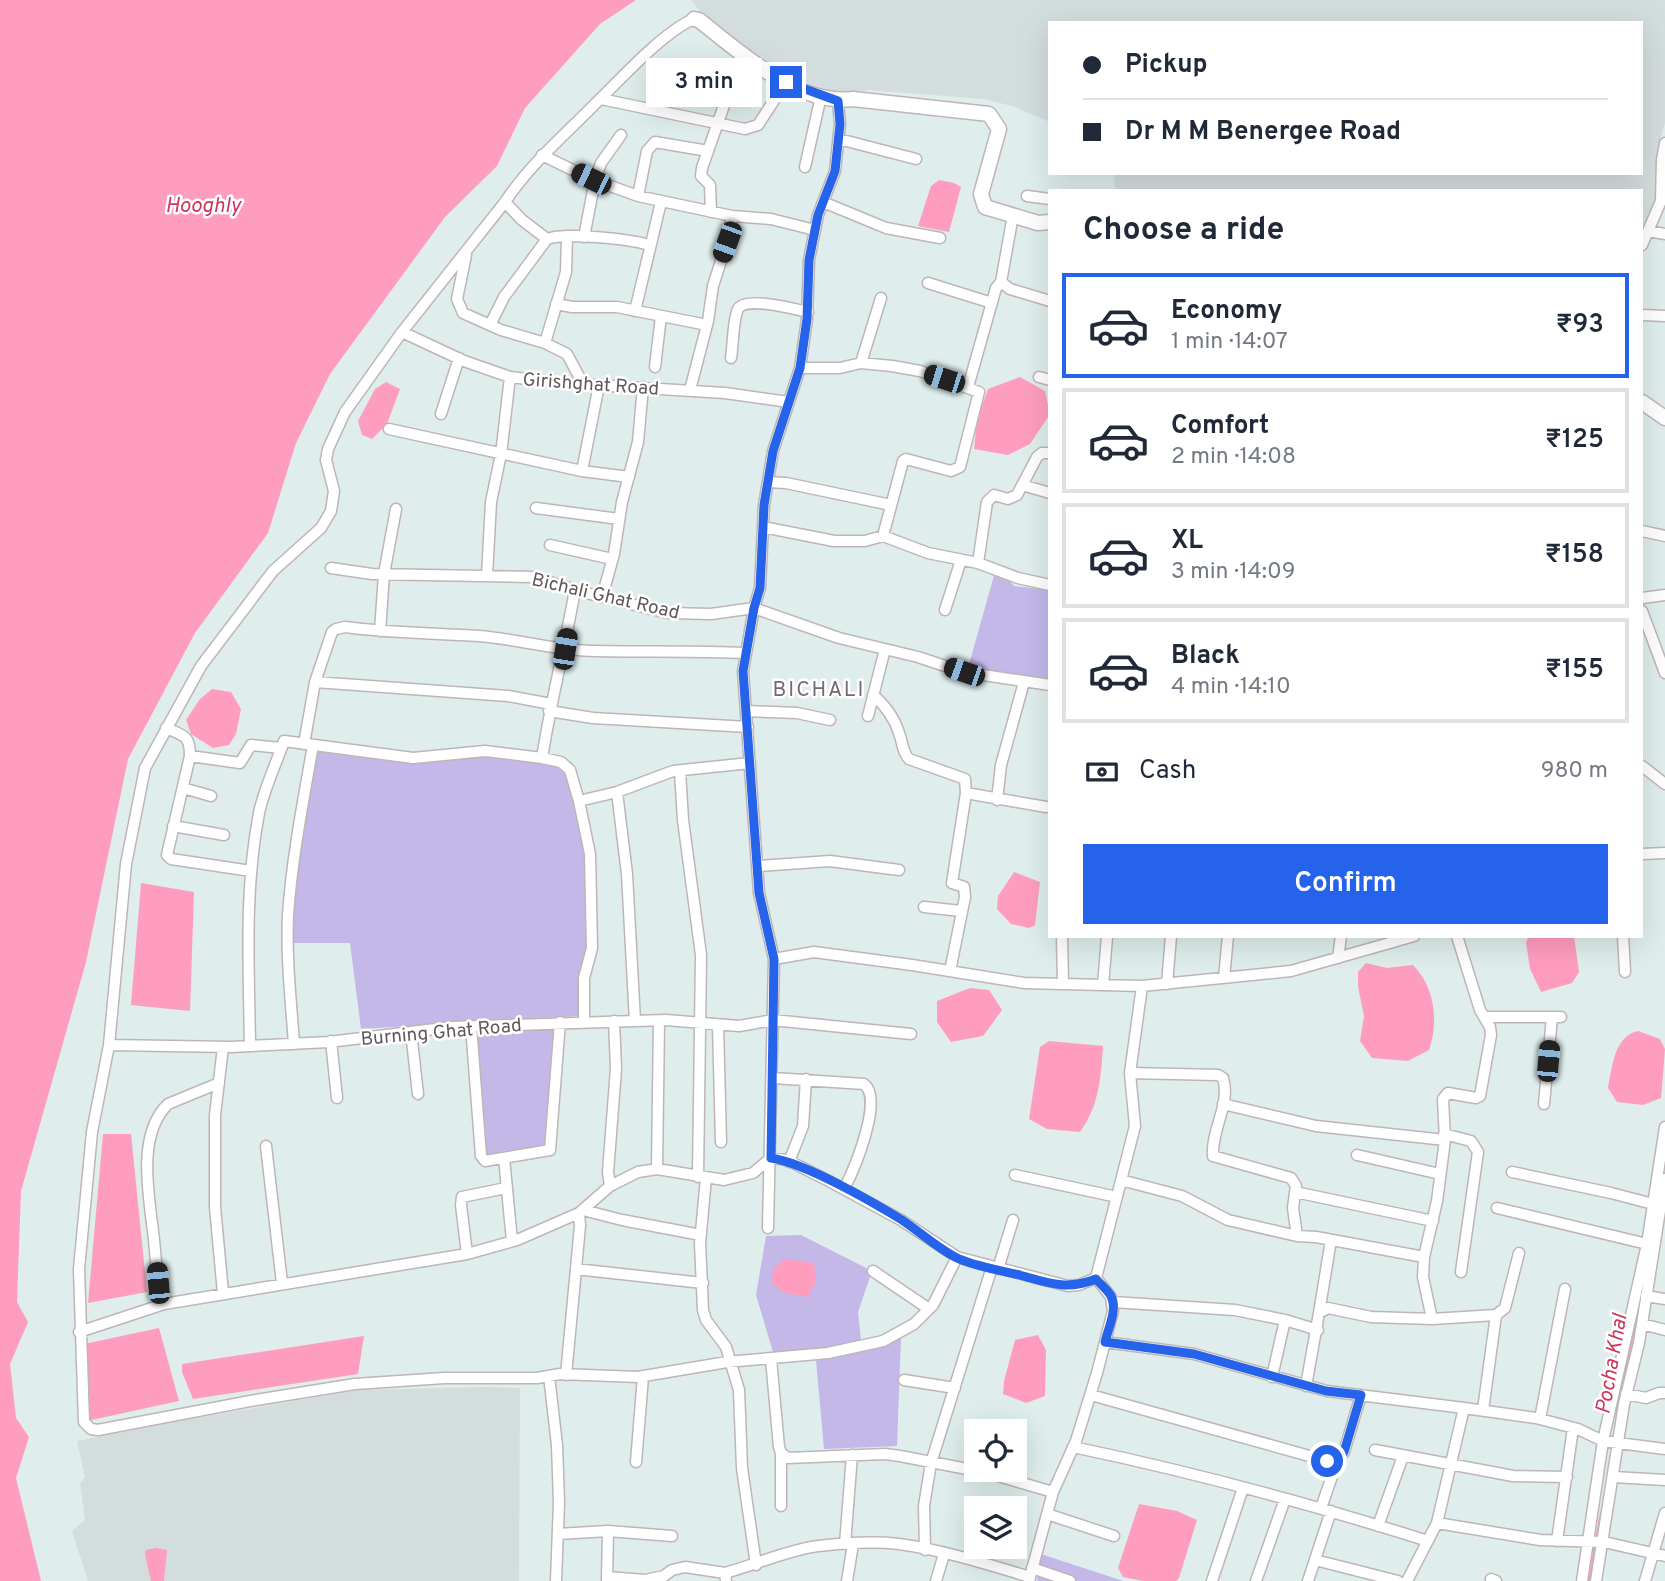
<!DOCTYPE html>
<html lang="en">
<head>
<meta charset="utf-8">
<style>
	body { margin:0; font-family:Overpass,sans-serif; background:#f6f6f7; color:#1f2937; height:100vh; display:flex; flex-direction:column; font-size:26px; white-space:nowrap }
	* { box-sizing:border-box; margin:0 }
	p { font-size:23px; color:#747a83 }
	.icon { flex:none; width:38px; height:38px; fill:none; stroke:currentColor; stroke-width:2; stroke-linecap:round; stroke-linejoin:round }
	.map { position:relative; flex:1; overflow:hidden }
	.details { position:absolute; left:1048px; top:189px; width:595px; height:749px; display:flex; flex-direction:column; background:#fff; border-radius:0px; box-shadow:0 7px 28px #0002 }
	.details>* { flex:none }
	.banner { position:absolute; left:1048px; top:21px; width:595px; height:154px; border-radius:0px; box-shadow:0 7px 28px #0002; display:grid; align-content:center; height:154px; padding:0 35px; background:#fff }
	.fabs { position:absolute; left:964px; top:1419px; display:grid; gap:14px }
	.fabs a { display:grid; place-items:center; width:63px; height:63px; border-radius:0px; background:#fff; box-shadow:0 7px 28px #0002; font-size:35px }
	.end { position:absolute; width:32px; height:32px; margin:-16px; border:9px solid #2563eb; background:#fff; box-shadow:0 0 0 4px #fff }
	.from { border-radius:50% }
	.bubble { position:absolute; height:49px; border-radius:0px; background:#fff; box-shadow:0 7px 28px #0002; font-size:23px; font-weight:600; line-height:49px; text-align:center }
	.car { position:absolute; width:21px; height:42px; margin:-21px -10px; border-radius:9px; box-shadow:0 0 5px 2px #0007; background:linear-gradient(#222 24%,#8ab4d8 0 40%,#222 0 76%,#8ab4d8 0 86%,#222 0) }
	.banner b { display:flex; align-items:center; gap:24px; height:66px; font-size:26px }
	.banner b+b { border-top:2px solid #e0e1e3 }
	.banner i { width:18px; height:18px; background:#1f2937 }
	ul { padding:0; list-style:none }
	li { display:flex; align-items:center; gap:21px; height:105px; margin:0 14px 10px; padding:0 21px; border:4px solid #e0e1e3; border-radius:0px }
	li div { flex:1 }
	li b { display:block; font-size:26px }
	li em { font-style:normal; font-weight:600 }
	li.active { border-color:#2563eb }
	li>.icon { width:63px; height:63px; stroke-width:1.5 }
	h2 { padding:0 35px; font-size:32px; line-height:84px }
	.pay { display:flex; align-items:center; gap:18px; height:77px; padding:0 35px; font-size:26px }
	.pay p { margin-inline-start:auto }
	.action { display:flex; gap:14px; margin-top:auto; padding:14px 35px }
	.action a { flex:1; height:80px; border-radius:0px; background:#2563eb; color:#fff; font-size:28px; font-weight:600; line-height:80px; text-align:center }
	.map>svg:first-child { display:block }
</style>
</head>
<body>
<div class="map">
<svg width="1665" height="1581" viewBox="0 0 1665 1581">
	<rect width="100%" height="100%" fill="#dfeded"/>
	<!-- industrial -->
	<path fill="#d4ddde" d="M692,0H1665V123L1658,146L1657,197L1642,228V191H1115L1114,173H1642V23H1050V122L1012,106L983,99L869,90L841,95L766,67L700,12Z
		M484,1387L520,1388L519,1581H88L72,1531L85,1520L80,1483L85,1477L77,1441L184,1420L360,1390Z"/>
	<!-- green -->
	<path fill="#c3b8e8" d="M995,572L1003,573L1014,586L1050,590V679L968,668Z
		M316,749L414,760L482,754L565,766L586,852L589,943L579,1016L361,1029L350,943H291L298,851Z
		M556,1025L549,1148L484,1157L472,1028Z
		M801,1235L872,1271L858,1312L862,1349L901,1337L897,1446L824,1449L815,1349L773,1352L756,1295L766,1236Z
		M1041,1554L1123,1581H1037Z"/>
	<!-- water -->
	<path fill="#ff9dbe" d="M0,0H636L600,24L525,108L497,166L445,217L330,374L296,443L268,533L195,633L128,759L86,962L21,1191L17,1302L28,1322L10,1364L16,1418L29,1437L16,1478L41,1581H0Z
		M939,180L954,183L961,187L949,232L918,226L931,186Z
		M1020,377L1045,391L1050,414L1030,444L1008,455L974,449L977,419L988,389Z
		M386,382L400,389L387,424L372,439L362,435L358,421L375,389Z
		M212,689L231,692L241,709L236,734L229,745L213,748L191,734L186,720L200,699Z
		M1014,872L1040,882L1035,925L1029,928L1011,924L997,909L998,896Z
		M141,883L194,892L190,1011L131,1005Z
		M1529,936H1574L1579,972L1572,983L1541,992L1530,969L1526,942Z
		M1366,963L1387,968L1413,965C1435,987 1439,1022 1429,1050L1408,1061L1372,1058L1360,1041L1364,1016L1358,987V972Z
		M970,988L989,990L1002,1010L983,1036L951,1042L937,1022V1001Z
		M1638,1031L1660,1039L1665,1049L1661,1098L1643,1105L1617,1102L1608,1088C1612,1068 1614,1036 1638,1031Z
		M1049,1041L1103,1046C1101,1077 1099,1106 1080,1132L1047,1129L1029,1119L1040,1047Z
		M103,1134H131L147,1292L88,1303Z
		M784,1259L814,1263L816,1281L808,1297L785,1293L772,1283L773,1270Z
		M159,1328L179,1401L87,1421L84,1344Z
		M1038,1335L1046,1350L1045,1396L1026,1403L1003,1394L1004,1381L1015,1340Z
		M364,1336L358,1374L193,1399L182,1372V1364Z
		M1139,1504L1177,1511L1197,1520L1179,1578L1176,1581H1143L1123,1577L1118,1568Z
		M156,1548L167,1550L164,1581H151L145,1554L146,1550Z"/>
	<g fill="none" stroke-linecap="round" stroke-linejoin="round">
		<!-- stream -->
		<path stroke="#ff9dbe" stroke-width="3.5" d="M1625,1378L1637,1313
			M1589,1581L1601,1516"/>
		<defs>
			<path id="minor" d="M694,19C664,31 620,80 596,103C564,136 530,164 505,202L402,332L345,412L328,449L326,460L334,491L331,511L321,528L273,571L201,666L145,768L126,864L109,1045L92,1132L79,1269L84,1422L91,1429L98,1430L256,1400L355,1384L444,1378H537L560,1374L638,1377L727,1362L828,1353L883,1341L914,1324L933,1305L957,1257
				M601,99L745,129L758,125L786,82
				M839,139L916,159
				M542,155L591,179L638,196L732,216L771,219L815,230
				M805,167L821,96
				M638,196L647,151L655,142L708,151
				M1027,196L1050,199
				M505,202L522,220L547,239
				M823,202L886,228L940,238
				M711,212L710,185L701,176L702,168L742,54
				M1013,215L1001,282L1010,289L1050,301
				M1649,231L1665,234
				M584,237L595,180L601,163L621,135
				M1642,245L1661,201L1662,160L1665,143
				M466,255L457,299L463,313L501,330L545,343L567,354L583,384
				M928,283L992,303
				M556,304L572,307H617L707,325
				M635,311L661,202
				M1642,315L1665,316
				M490,325L504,297L547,239C564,232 630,239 649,245
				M402,332L464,361L510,377L562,383L725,393L789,402
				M545,343L566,272L567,236
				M731,358C733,346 733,319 738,309C745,296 795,309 808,312
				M861,363L881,298
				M655,367L661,316
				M800,368H840L861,363L892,366L920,371L979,392L960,467L951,471L906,459L903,461L883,536
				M1039,377L1050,380
				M968,387L996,288L1001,282
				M690,390L708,321L713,286L727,242L732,216
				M441,414L459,358
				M389,429L582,471L629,477
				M582,471L599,385
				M768,482L786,483L891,505
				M1022,485L1050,493
				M536,508L619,519
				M763,527L834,541H865L883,536L928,553L978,563L1018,578L1050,585
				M1642,531L1665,536
				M550,545L612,559
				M978,563L987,502L994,495L1008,499L1017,495L1037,457L1042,453H1050
				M331,568L372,574L533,577L586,593L668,613L711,614L754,608L839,638L918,657L963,672L1050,685
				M487,576L491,502L501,454L510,377
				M602,597L614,554L622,502L638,442L643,387
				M1642,598L1665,595
				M945,610L961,560
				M1642,611L1665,673
				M380,631L384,574L396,509
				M315,682L508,696L551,704
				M873,695C886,706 894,717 899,733C903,743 902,752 909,759L965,779L966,793
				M549,711L593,718L748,727
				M746,711L797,713L830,720
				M868,716L885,649
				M166,728C184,736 190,735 190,756L167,855L171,859L251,871
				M304,744L315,682L332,632L336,629L345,627C390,633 434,633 479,636C518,639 556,651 596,651C646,652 696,651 746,653
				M190,756L240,763L251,745L281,748
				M542,758C551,701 565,646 575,590
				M1642,766L1665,784
				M680,771L683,820L701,955L698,1177
				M183,788L211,796
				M617,792L627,874L635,1021
				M997,800L1001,765L1024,682
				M579,801L617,792L673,771L750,763
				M173,826L224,835
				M1642,854L1665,853
				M757,866L830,861L899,870
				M924,907L961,911
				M1062,936L1063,984
				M1623,936L1625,972
				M1338,958L1341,936
				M774,959L814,952L912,965L1024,983L1142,986L1291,971L1414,936
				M950,971L965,897L964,887L952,883L966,793L1046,807
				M1224,978L1228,936
				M1167,984L1171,936
				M1103,985L1107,937
				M1484,1017H1561
				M718,1025L721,1142
				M471,1026L481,1156L485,1161L550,1150L560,1022
				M411,1032L418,1094
				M331,1041L337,1098
				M294,1044C291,1001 286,958 288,915C292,858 303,802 313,745
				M109,1045L231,1047L329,1042L452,1027L635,1021L666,1020L739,1026L773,1020L911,1034
				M250,1046C249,969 244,890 259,813C264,789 276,764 284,741L413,758L485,751L542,758L561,762L570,770L579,801L590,854L592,948L584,978V1022
				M1130,1073L1218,1075L1223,1078C1231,1104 1211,1130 1213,1156L1291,1178L1296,1186L1293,1208L1297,1236
				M773,1078L864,1084C884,1099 854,1170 844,1189
				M1223,1104L1316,1126L1445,1140
				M1544,1104L1552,1017
				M1444,1134L1471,1141L1478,1152L1461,1272
				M266,1146L282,1283
				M1357,1155L1440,1174
				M504,1158L512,1241
				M789,1162L803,1126L806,1079
				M657,1169L659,1021
				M1512,1172L1611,1193L1653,1204
				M1015,1175L1117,1197
				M706,1178L700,1243L703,1310L706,1320L726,1347L739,1390L742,1468L756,1565
				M1121,1180L1182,1196L1228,1220L1297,1236L1316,1237L1424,1257
				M610,1186L608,1172L616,1069L614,1021
				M1295,1192L1433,1221
				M1497,1208L1647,1244
				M583,1210L622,1220L701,1235
				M768,1228L774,959L759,893L743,671L754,608L760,588L764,505L773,451L800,368L807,319L809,260L818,215L835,171L840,124L838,101
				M467,1254L461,1205L462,1197L506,1188
				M576,1269L703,1283
				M998,1269L1013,1220
				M873,1271L929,1309
				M223,1293L215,1207V1115L223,1047
				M1646,1296L1665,1299
				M1113,1302L1235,1310L1285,1320L1318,1330
				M160,1305C158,1284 156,1262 154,1240C150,1200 135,1136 168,1104L219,1083
				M1319,1313L1331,1240
				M1432,1319L1423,1277L1424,1257L1437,1201L1445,1140L1443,1099L1448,1093L1476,1098L1480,1096L1491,1035L1490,1027L1480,1010L1457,936
				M1642,1324L1665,1330
				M79,1332L164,1304L467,1254L517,1240L579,1213L610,1186L638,1172L657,1169L724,1180L753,1173L771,1158L787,1160L829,1181L901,1220L957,1257L1068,1286L1079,1285L1096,1278
				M1105,1342L1194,1354L1327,1391L1464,1408
				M771,1359L779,1447L781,1453L788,1458L885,1454L900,1456L988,1473L1053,1492
				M566,1375L580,1226L579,1213
				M549,1376L557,1445L559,1502L556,1581
				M1272,1377L1285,1320
				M904,1380L955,1388
				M1306,1386L1319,1313L1328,1308L1371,1317L1432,1319L1496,1315L1505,1308L1519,1253
				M1626,1394L1646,1398L1659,1393H1665
				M1091,1395L1327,1461L1338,1459L1344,1452L1361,1395
				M1483,1410L1496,1315
				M1540,1419L1565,1289
				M1073,1447C1193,1472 1311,1504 1428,1541
				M1375,1450L1513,1476L1567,1477
				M636,1462L643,1377
				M1614,1477L1665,1480
				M781,1506V1453
				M1321,1508L1338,1459
				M1047,1514L1114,1536
				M1437,1523L1540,1540L1604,1542L1665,1556
				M1378,1526L1403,1456
				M558,1534L608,1531L672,1536
				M1557,1541L1573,1428
				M845,1544L852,1455
				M925,1550L924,1506L931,1463L992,1267
				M1315,1560L1398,1581
				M1032,1568L1070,1581
				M607,1577L645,1580L664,1576L672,1570L685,1567L725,1573
				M1491,1579L1496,1581
				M607,1581L608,1531
				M726,1581L725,1573C755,1565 787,1550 818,1546C844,1543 873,1541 899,1544C943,1550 987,1564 1030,1577
				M847,1581L853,1544
				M936,1581L944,1554
				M1029,1581L1053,1492L1076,1441L1097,1373L1113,1311L1111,1297L1096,1278L1135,1126L1130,1073L1142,986
				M1212,1581L1243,1488
				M1256,1581L1285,1499
				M1308,1581L1331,1511
				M1407,1581L1437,1523L1464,1408L1536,1418L1578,1429L1603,1441L1665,1449
				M1582,1581L1603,1441L1647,1244L1665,1127
				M1596,1581L1624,1404L1639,1343L1665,1179
				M1645,1581L1665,1513"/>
			<path id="tertiary" d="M694,19L699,20C739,52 799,106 853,99L989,114L999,129L981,194L985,207L1038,223L1050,222
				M1642,402L1665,418"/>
		</defs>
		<!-- minor casing -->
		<use href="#minor" stroke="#beb5b6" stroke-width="13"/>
		<!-- tertiary casing -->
		<use href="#tertiary" stroke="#beb5b6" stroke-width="17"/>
		<!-- minor -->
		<use href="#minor" stroke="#fff" stroke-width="10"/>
		<!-- tertiary -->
		<use href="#tertiary" stroke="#fff" stroke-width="14"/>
	</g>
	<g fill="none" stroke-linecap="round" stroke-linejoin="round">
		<!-- route -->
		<path stroke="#2563eb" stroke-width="9" d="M786,82L838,101L840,124L835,171L818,215L809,260L807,319L800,368L773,451L764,505L760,588L754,608L743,671L759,893L774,959L771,1158C805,1163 871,1201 902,1220C920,1232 936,1247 955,1257C975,1267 1001,1270 1023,1276C1051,1284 1068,1290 1096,1279C1100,1284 1108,1290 1111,1296C1118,1309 1108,1329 1105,1342L1194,1354L1326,1391L1361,1395L1344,1452L1338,1459L1327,1461"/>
	</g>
	<g text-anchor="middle" stroke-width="5" stroke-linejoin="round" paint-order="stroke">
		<!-- street labels -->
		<g font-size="19" fill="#62585a" stroke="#fff">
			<text transform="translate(591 383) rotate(4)" y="7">Girishghat Road</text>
			<text transform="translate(606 595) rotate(13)" y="7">Bichali Ghat Road</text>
			<text transform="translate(441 1031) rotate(-5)" y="7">Burning Ghat Road</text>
		</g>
		<!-- water labels -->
		<g font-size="21" font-style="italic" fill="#ce345c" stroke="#fff">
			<text x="203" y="212">Hooghly</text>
			<text transform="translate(1611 1364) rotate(-80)" y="7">Pocha Khal</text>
		</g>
		<!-- neighbourhood labels -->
		<g font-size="21" letter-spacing="2" fill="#74696c" stroke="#fff">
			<text x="819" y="696">BICHALI</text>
		</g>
	</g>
</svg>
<div class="fabs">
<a><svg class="icon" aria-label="locate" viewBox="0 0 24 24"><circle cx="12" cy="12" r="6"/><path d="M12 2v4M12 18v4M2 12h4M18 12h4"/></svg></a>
<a><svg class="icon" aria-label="layers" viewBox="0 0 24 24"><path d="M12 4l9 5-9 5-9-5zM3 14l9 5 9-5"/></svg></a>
</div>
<i class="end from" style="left:1327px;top:1461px"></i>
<i class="end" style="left:786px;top:82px"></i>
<div class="bubble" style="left:646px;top:58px;width:116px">3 min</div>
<i class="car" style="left:591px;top:179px;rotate:296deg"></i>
<i class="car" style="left:727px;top:242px;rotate:200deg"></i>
<i class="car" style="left:944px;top:379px;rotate:288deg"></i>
<i class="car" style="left:565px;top:649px;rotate:9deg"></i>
<i class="car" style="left:964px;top:672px;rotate:289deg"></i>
<i class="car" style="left:1548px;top:1061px;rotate:5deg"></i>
<i class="car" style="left:158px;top:1283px;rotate:355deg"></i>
<div class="banner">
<b><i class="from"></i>Pickup</b>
<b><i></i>Dr M M Benergee Road</b>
</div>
<section class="details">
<h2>Choose a ride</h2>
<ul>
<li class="active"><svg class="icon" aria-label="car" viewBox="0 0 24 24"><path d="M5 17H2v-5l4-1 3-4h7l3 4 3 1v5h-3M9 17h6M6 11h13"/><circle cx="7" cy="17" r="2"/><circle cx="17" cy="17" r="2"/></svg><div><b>Economy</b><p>1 min · 14:07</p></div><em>₹93</em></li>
<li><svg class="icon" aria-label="car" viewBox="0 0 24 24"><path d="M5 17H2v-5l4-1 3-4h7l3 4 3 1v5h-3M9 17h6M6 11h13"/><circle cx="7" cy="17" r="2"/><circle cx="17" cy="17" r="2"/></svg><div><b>Comfort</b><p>2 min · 14:08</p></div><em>₹125</em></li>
<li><svg class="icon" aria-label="car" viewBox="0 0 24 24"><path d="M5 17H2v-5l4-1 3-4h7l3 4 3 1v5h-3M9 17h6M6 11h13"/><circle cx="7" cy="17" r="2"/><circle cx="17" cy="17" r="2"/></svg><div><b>XL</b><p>3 min · 14:09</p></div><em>₹158</em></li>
<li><svg class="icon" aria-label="car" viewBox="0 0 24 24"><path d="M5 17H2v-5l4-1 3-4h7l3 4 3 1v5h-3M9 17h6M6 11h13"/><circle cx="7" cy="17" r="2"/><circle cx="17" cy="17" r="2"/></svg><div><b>Black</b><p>4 min · 14:10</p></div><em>₹155</em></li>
</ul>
<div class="pay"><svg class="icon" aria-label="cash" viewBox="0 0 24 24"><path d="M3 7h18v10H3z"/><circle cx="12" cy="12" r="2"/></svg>Cash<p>980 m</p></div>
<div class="action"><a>Confirm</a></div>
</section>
</div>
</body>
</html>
